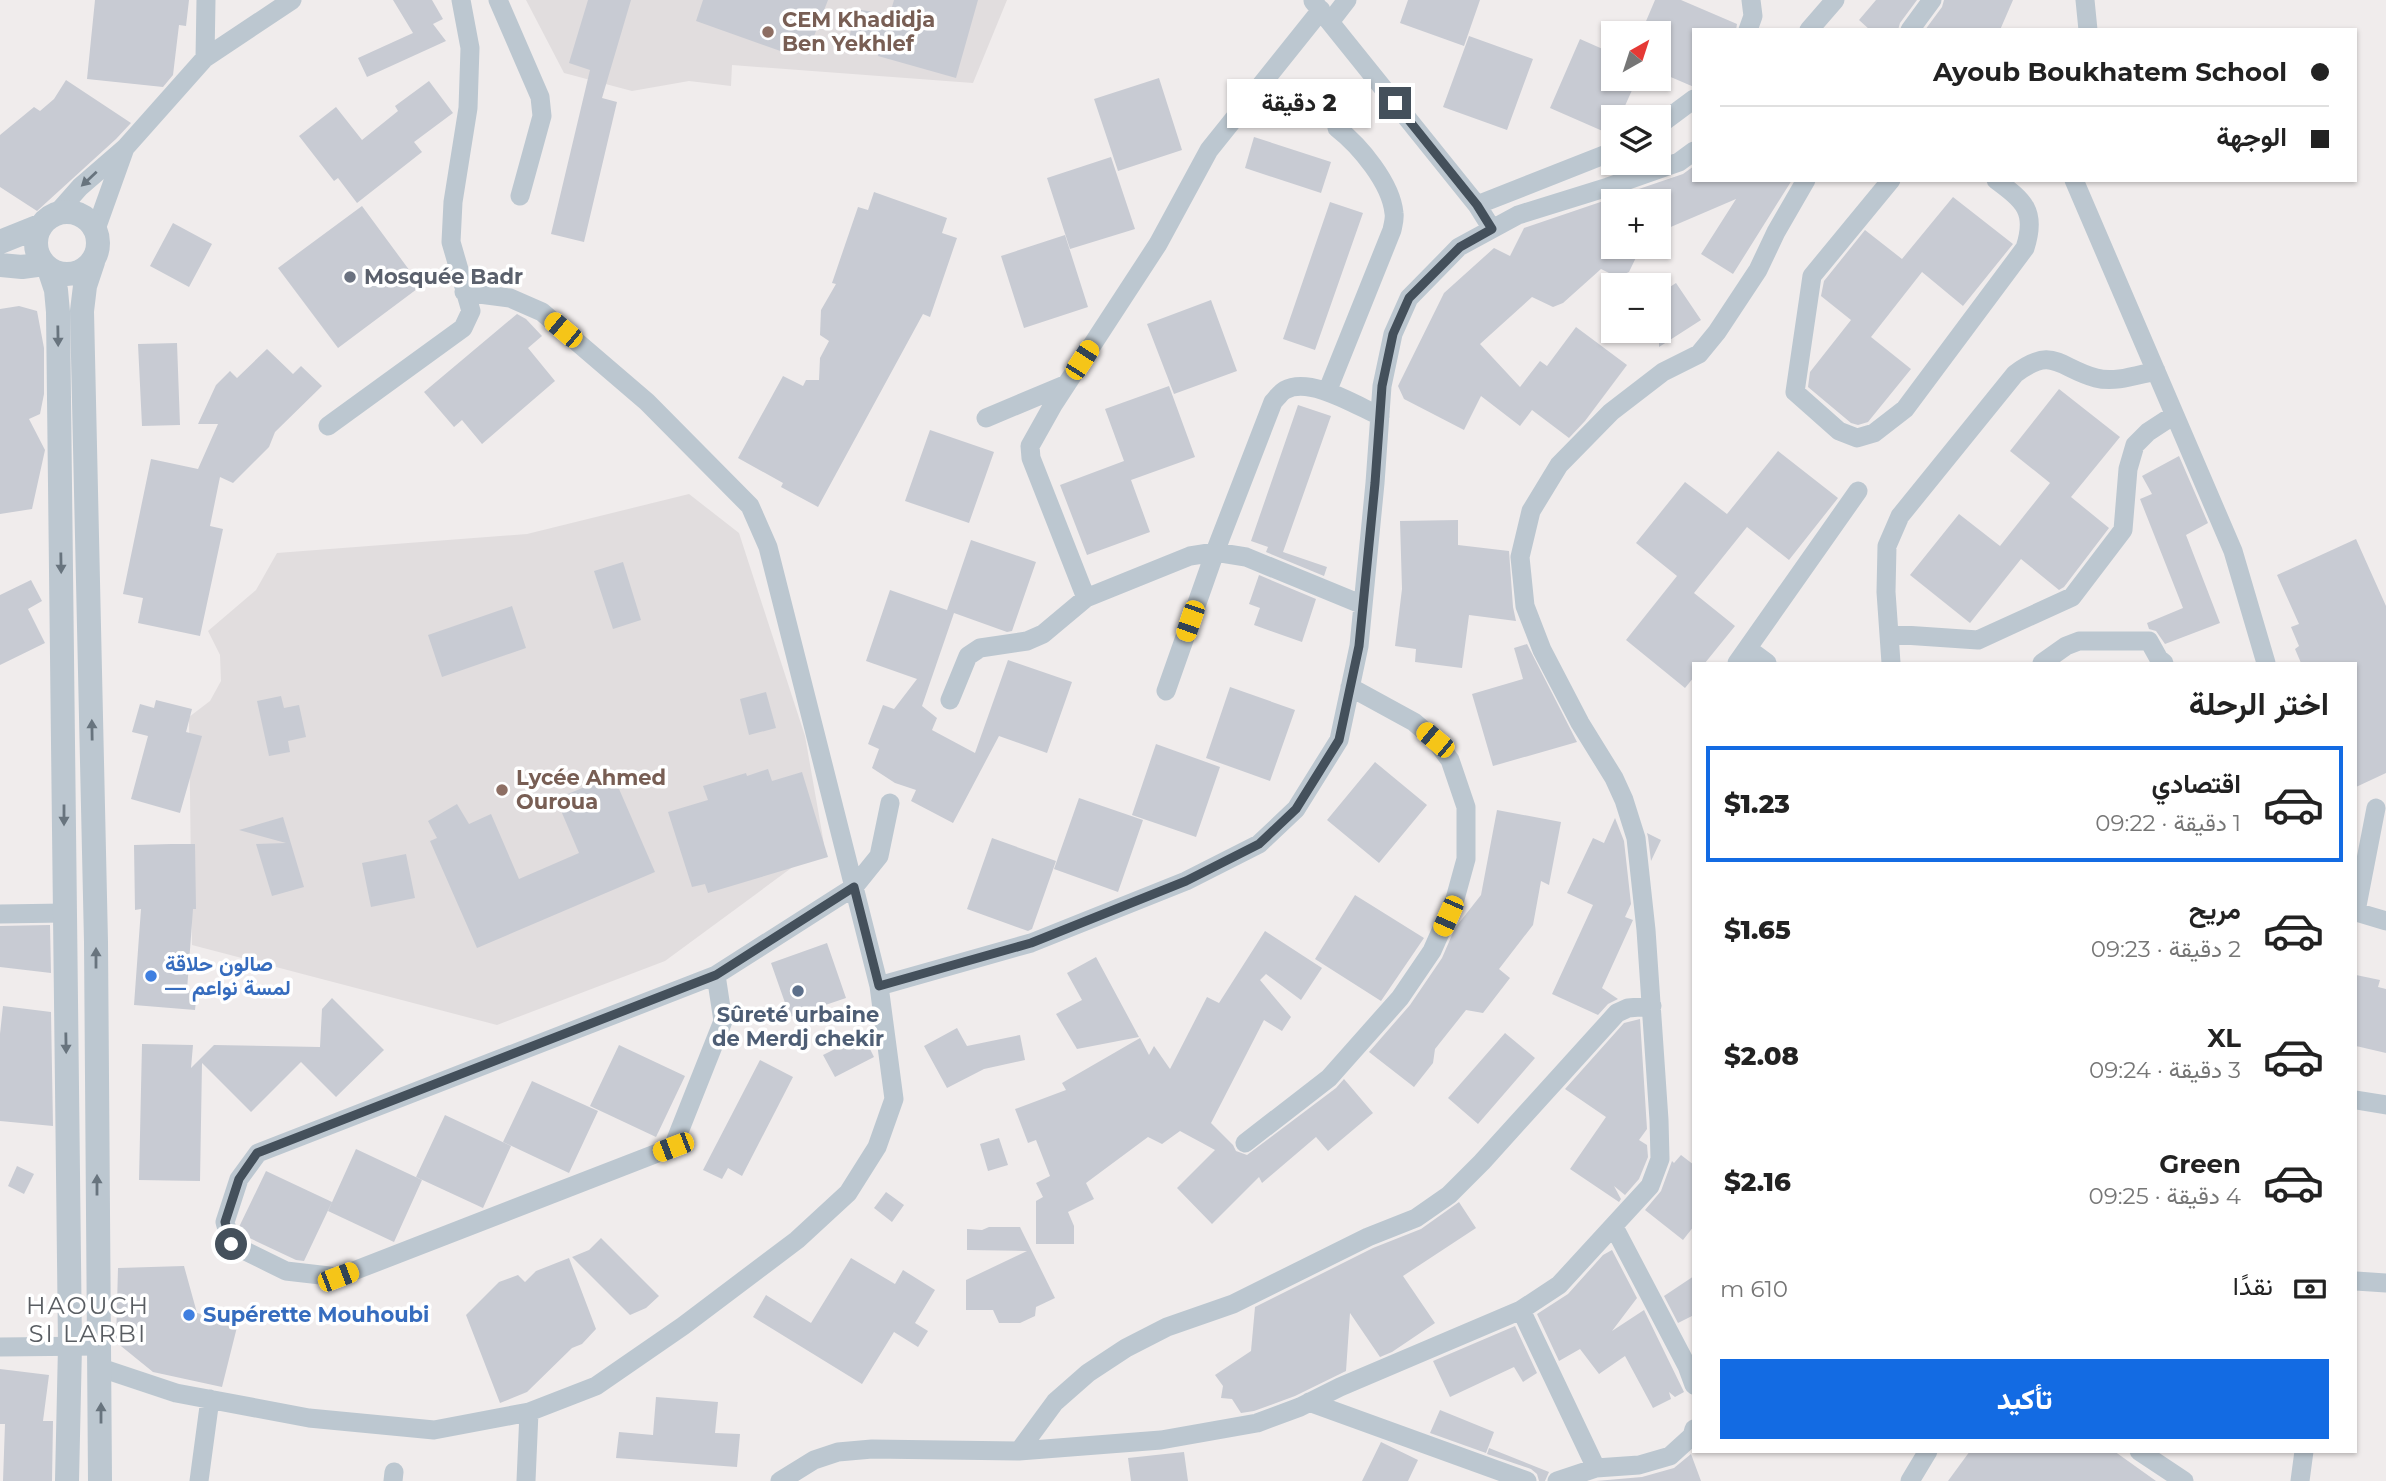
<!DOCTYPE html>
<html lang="ar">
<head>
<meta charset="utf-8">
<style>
	body { margin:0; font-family:Montserrat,Vazirmatn,sans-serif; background:#f6f6f6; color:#222; direction:rtl; height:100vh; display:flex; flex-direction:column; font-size:26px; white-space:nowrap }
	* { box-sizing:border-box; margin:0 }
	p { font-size:23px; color:#767676 }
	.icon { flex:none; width:38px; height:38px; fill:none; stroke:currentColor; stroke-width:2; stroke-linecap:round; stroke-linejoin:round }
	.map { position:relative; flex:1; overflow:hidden; direction:ltr }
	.details { position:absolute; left:1692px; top:662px; width:665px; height:791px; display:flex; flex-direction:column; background:#fff; border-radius:0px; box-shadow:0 2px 5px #0004; direction:rtl }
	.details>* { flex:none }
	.banner { position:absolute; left:1692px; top:28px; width:665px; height:154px; border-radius:0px; box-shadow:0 2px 5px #0004; direction:rtl; display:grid; align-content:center; height:154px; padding:0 28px; background:#fff }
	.needle { width:46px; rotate:39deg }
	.tools { position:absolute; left:1601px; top:21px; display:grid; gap:14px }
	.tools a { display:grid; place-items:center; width:70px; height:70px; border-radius:0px; background:#fff; box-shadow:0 2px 5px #0004; font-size:35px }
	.end { position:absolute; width:32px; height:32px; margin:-16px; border:9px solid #44505b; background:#fff; box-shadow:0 0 0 4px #fff }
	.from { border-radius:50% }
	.bubble { position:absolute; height:49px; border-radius:0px; background:#fff; box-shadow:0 2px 5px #0004; font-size:23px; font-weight:800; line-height:49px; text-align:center; direction:rtl }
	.car { position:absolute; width:21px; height:42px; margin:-21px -10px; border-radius:9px; box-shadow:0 0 5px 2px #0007; background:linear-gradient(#f5c518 24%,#345 0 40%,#f5c518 0 76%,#345 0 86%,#f5c518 0) }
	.banner b { display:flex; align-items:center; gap:24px; height:66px; font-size:26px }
	.banner b+b { border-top:2px solid #e0e0e0 }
	.banner i { width:18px; height:18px; background:#222 }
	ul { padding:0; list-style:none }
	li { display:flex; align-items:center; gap:21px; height:116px; margin:0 14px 10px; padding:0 14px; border:4px solid transparent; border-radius:0px }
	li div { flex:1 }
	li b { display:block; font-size:26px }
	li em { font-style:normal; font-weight:800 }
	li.current { border-color:#136be3 }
	li>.icon { width:63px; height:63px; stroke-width:1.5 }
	h2 { padding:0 28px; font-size:32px; line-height:84px }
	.pay { display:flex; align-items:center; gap:18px; height:77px; padding:0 28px; font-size:26px }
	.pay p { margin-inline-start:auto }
	.primary-button { display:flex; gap:14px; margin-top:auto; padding:14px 28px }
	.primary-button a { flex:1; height:80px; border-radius:0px; background:#136be3; color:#fff; font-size:28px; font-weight:800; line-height:80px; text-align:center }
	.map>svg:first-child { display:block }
</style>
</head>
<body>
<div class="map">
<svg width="2386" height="1481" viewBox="0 0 2386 1481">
	<rect width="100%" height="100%" fill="#f0ecec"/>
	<!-- education -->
	<path fill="#e1ddde" d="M526,0H1007L973,83L732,65L731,86L689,81L632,91L564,73Z
		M689,494L739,533L805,736L824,844L665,961L497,1025L192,945L189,717L210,701L221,681L220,655L208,631L256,590L277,553L527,534Z"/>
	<!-- building -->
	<path fill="#c8cbd3" d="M95,0H189L186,26L179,25L173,75L163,87L87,79Z
		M393,0H432L443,19L433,24L446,41L367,77L358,58L413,33Z
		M588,0H631L602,98L617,102L584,242L551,234L590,70L569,63Z
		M703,0H828L809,49L790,42L786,53L696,21Z
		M894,0H978L956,78L878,56L880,49L849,45L853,9L890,14Z
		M1408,0H1480L1464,46L1400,23Z
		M1655,0H1681L1737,24L1736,30H1694V87L1659,72V33H1641Z
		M1876,0H1917L1900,23L1898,30H1870L1859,20Z
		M1944,0H2013L2000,30H1925L1942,7Z
		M1469,36L1533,59L1507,130L1443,107Z
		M1580,39L1614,54V79H1637L1620,117H1614V136L1550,108Z
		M1159,78L1182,150L1118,171L1094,99Z
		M66,80L131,123L116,139L37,211L0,187V135L34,107L40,111L54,99Z
		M429,81L453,113L414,142L422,152L357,203L338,178L334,181L299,136L336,107L362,140L398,111L395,106Z
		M1254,137L1331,162L1321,193L1245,168Z
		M1111,157L1135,229L1070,249L1047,178Z
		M1694,166V180H1792L1733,274L1701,254L1736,199L1659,232V201H1614V247H1641L1629,272L1617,277L1601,269L1563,303L1553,307L1532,297L1480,344L1520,387L1540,361L1547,366L1576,327L1627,365L1585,421L1569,438L1532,410L1520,426L1481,396L1464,430L1404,399L1398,386L1444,293L1494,248L1510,256L1524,228L1683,174Z
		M874,192L947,218L942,233L957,238L930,317L923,314L818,507L781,487L783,483L738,458L783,376L803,386L806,380H819L820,358L829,341L820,335L821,310L836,284L832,283L858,207L868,210Z
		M1953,197L2013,244L1963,306L1922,272L1871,337L1911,369L1868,422L1858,425L1851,423L1808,387L1810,372L1851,320L1821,296L1824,281L1865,230L1902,259Z
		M1330,202L1363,213L1315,350L1283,339Z
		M362,206L421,286L338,348L278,268Z
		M173,223L212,244L189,287L150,266Z
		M1065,235L1088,307L1024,328L1001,256Z
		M1676,283L1701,320L1659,347V294Z
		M1211,300L1237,371L1174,394L1147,324Z
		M19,306L37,311L44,348V394L40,414L29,419L45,450L32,509L0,514V309Z
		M517,314L526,319L542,336L528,348L555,381L482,444L462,420L454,427L424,392Z
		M177,343L180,425L142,426L138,344Z
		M267,349L293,374L301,366L322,386L275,432L269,447L233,483L220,477L210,526L223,529L200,636L138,623L143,598L123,594L151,459L198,469L218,424H198L216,385L230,371L237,378Z
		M1169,386L1195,457L1131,480L1150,532L1087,555L1060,485L1124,461L1105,409Z
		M2059,389L2120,437L2071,497L2109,528L2064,587L2059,590L2021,559L1970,623L1910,575L1959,514L2000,546L2050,483L2010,451Z
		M1298,405L1331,416L1283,552L1327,567L1324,576L1266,552L1268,547L1271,548L1251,541Z
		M930,430L994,452L969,523L905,501Z
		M1778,451L1838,498L1789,560L1747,527L1694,593L1735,626L1705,663H1694V677L1685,688L1626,640L1677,576L1636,543L1685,482L1727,514Z
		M2179,456L2208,523L2186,535L2220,623L2165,644L2156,631L2149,629L2147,623L2183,608L2140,499L2152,494L2142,476Z
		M1458,520V545L1509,551L1513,607L1516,621L1469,615L1462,668L1415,662L1416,649L1395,646L1402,589L1400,521Z
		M2356,539L2386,606V773L2356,787V663H2301L2295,649L2299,646L2291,627L2299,624L2277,575Z
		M971,540L1036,562L1012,631L1007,632L954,613L922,706L937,718L932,730L975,753L1008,660L1072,682L1047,753L999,736L953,823L911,801L916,790L895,783L872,768L879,749L868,744L883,705L894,709L917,679L866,661L890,590L947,610Z
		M623,562L641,620L613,629L594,571Z
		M1259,575L1316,599L1302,642L1254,625L1260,608L1249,604Z
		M31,580L42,601L28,609L45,643L0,665V595Z
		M512,606L526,648L442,677L428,635Z
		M1527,644L1577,742L1493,766L1472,694L1523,679L1514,648Z
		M1230,687L1295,710L1270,781L1206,758Z
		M766,692L776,728L749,735L740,699Z
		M281,696L284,708L299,705L306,737L288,741L290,752L269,756L257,701Z
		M156,700L192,709L186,732L202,736L180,813L131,799L148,736L132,732L140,704L154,708Z
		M1156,744L1220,767L1196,837L1132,815Z
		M1375,762L1427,805L1379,863L1327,820Z
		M768,769L772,781L802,772L828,857L708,893L705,884L692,887L668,812L708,800L703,786L746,773L747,776Z
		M613,775L655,872L477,948L430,841L437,838L428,821L457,804L469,824L491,814L519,879L579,853L556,799Z
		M1079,798L1143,820L1118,892L1054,869Z
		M1497,810L1561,822L1549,885L1541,881L1533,925L1499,969L1510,978L1483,1013L1466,1010L1435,1049L1433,1063L1414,1087L1369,1052L1410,1005L1442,958L1455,928L1481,895Z
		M283,817L304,887L272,896L256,844L286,843L239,830Z
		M1615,818L1624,841L1631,904L1625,917L1633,920L1602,988L1618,999L1608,1004L1598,1015L1552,994L1593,905L1567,893L1593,838L1604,843Z
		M1647,833L1661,840L1651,861L1648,837Z
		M992,838L1056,861L1032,929L1028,931L967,909Z
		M171,844H195L196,909H193L187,990L197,991L195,1010L134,1005L141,909L135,910L134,845Z
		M406,854L415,898L371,907L362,863Z
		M1355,895L1424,938L1381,1001L1315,959Z
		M50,925L51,973L0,967V926Z
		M1265,931L1322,968L1301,1000L1266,974L1260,980L1291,1017L1282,1031L1264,1020L1211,1123L1233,1145L1236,1151L1247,1155L1336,1088L1344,1079L1373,1113L1328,1151L1316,1137L1262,1183L1259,1177L1212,1224L1177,1188L1215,1150L1180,1131L1162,1144L1148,1137L1086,1183L1094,1199L1068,1212L1074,1226V1244H1036V1201L1043,1197L1036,1183L1050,1176L1036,1140L1028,1143L1015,1109L1066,1090L1062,1083L1140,1038L1149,1055L1154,1046L1170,1069L1207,997L1219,1003Z
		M827,943L846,998L790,1017L771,963Z
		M1096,957L1139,1037L1077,1049L1056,1014L1082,1000L1067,973Z
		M2356,975L2380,980L2378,987L2386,989V1053L2356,1046Z
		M332,998L384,1050L336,1097L301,1062L251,1112L202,1063L200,1181L139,1180L142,1044L193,1045L191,1068L214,1045L320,1047L322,1009Z
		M3,1006L51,1012L53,1126L0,1121V1034Z
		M1640,1019L1647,1129L1639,1140L1647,1145L1648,1157L1639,1179L1625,1195L1614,1186L1621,1199L1619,1202L1570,1169L1606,1117L1565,1089L1624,1023Z
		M957,1028L967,1046L1020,1035L1025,1060L984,1069L947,1088L924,1046Z
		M1505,1033L1535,1058L1478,1124L1448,1098Z
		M863,1035L874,1057L835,1077L823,1055Z
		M619,1045L685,1076L656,1137L590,1106Z
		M760,1060L793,1077L742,1176L728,1168L722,1179L703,1170Z
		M532,1081L598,1111L569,1173L503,1142Z
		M445,1115L511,1146L483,1208L416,1177Z
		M999,1138L1008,1165L988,1171L980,1144Z
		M356,1149L422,1180L394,1242L328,1211Z
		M1681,1155L1694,1165V1226L1683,1240L1645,1210L1661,1191L1672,1161L1674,1163Z
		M17,1166L34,1174L24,1194L8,1186Z
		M266,1171L332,1202L304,1261L296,1260L241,1234L239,1227Z
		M886,1192L904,1205L892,1222L874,1208Z
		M1459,1202L1476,1228L1403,1276L1435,1323L1392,1352L1380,1357L1350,1313L1346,1371L1295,1396L1254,1411L1241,1413L1232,1399L1221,1398L1223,1386L1215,1375L1251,1351L1255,1307L1373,1248L1421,1229Z
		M989,1227H1020L1055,1298L1036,1307L1035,1316L1020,1323H999L993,1310H966V1280L1027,1251L967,1250V1229L982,1230Z
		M601,1238L659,1296L646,1308L630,1315L572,1257L589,1250Z
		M1612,1250L1637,1298L1612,1331L1644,1310L1684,1392L1675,1397L1669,1392L1671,1399L1653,1408L1625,1356L1599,1374L1580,1349L1559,1361L1537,1314L1568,1294L1603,1255Z
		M569,1258L596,1329L582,1344L572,1348L527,1392L500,1403L466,1315L499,1282L518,1275L525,1282L536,1271Z
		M851,1258L895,1284L903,1270L935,1290L915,1323L928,1331L918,1347L894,1332L862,1384L753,1317L766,1295L811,1323Z
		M184,1266L197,1313L238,1323L222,1387L153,1372L116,1342L118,1268Z
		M1694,1276V1315L1678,1323L1664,1296Z
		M1515,1326L1537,1373L1523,1382L1514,1367L1450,1397L1433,1361Z
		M0,1369L49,1375L43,1421H53L52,1481H3L5,1424H0Z
		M656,1397L718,1402L715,1433L740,1434L737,1467L616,1458L619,1432L653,1435Z
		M1440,1410L1494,1432L1486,1453L1430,1433Z
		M1381,1442L1418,1460L1408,1481H1362Z
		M1489,1448L1549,1472L1545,1481H1539L1537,1474L1531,1469L1487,1454Z
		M1970,1451H2114L2156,1481H1948Z
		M1184,1452L1188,1481H1131L1128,1458Z
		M1691,1454L1701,1481H1596L1642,1477L1674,1468Z"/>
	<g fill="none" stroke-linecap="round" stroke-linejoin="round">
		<!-- minor -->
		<path stroke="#bcc7d0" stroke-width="19" d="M498,0L540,97L542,116L520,196
			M2085,0L2088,30
			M1313,1L1477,205L1492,229
			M1330,22L1347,0
			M1748,30L1753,16L1751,0
			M1809,30L1835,0
			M1910,30L1932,0
			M205,58L206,0
			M1659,125L1694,99
			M1891,180L1812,276L1795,392L1839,431L1857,438L1874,433L1905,409L2025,248C2037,211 2024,201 1996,180
			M2074,180L2233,551L2266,663
			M1477,205L1614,151
			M57,213L80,187L125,148L205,58L292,0
			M96,229L125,148
			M1327,392L1392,230C1393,225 1395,218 1394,213C1391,183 1360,146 1337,128
			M986,418L1067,384
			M328,426L463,328L471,311L451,242L453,202L468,108L470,48L461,0
			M1086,598L1031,458L1030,446L1053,405L1158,244L1209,150L1321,10
			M1889,634L1978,640L2072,597L2123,530L2128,469L2135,445L2148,432L2174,415
			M1748,649L1767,663
			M1737,663L1858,491
			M1891,663L1886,592L1887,546L1900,516L2015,374C2053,345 2059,368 2096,378C2115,383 2137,375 2156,371
			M2042,663L2066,646L2079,641H2149L2159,659L2164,663
			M1166,691L1215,552L1273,402C1276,399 1281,392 1285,390C1310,376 1357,406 1380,416
			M950,700L968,656L980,648L1027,641L1043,634L1086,598L1190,556L1215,552L1246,557L1363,605
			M2356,911L2376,808
			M2356,912L2386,921
			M0,914L64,913
			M716,975L723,1021L673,1147L338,1277L286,1271L231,1244L225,1222L239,1179L258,1153L716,975L854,887L879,856L890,803
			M879,986L1031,943L1186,881L1259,844L1296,809L1339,740L1359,646L1375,483L1382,386L1393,334L1409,298L1459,247L1518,215L1608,187L1679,162L1694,151
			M2356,1100L2386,1105
			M1245,1143L1329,1078L1400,998L1432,951L1455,899L1466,859V807L1450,760L1435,740L1414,722L1350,687
			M1614,1227L1687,1366L1694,1385
			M2356,1281L2386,1283
			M1521,1310L1596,1468
			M0,1347L99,1346
			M101,1368L176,1393L309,1418L434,1430L529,1412L596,1386L683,1326L797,1240L848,1193L877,1147L894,1099L879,986L768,547L750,506L647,402L542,312L510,298L464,292
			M1309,1402L1527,1481
			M1019,1451L1055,1402L1088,1373L1126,1348L1167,1327L1233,1304L1368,1237L1416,1218L1449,1195L1482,1162L1617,1013L1628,1008L1652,1006
			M2139,1451L2184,1481
			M199,1481L210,1399
			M393,1481L394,1472
			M526,1481L529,1412
			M780,1481L814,1460L838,1452L872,1449L1019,1451L1161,1440L1257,1423L1300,1407L1340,1387L1521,1310L1559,1285L1650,1186L1660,1159L1659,1120L1646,930L1636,838L1624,800L1614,778L1580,723L1542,650L1525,606L1520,557L1531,511L1559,465L1611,412L1663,372L1699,354L1717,332L1758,270L1776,232L1806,180
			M1557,1481L1596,1468L1639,1465L1670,1456L1692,1436L1694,1429
			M1910,1481L1928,1451
			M2300,1481L2304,1451"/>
		<!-- tertiary -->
		<path stroke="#bcc7d0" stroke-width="24" d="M36 243a31 31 0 1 1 62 0a31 31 0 1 1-62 0Z
			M0,242L40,226
			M93,262L85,286L82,311L96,942L100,1481
			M0,265L22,267L44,264
			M49,269L56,290L58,312L70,1346L67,1481"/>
	</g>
	<!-- one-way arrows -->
	<defs><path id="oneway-solid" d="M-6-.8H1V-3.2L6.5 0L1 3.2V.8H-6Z" transform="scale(1.75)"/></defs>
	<g fill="#68747e">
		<use href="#oneway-solid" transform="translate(89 179) rotate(137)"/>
		<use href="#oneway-solid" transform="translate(58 336) rotate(89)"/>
		<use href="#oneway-solid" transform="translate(61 563) rotate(89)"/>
		<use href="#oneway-solid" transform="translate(92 730) rotate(-91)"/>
		<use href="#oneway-solid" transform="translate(64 815) rotate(90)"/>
		<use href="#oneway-solid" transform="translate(96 958) rotate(-90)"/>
		<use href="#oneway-solid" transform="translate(66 1043) rotate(89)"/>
		<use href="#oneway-solid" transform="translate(97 1185) rotate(-90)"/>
		<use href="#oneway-solid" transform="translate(101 1413) rotate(-90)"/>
	</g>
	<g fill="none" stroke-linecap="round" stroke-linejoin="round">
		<!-- route -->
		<path stroke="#44505b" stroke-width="9" d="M231,1244L225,1222L239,1179L257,1153L716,975L854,887L879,986L1031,943L1186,881L1259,844L1296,809L1339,740L1359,646L1375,483L1382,386L1393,334L1409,298L1460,247L1492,229L1477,205L1395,103"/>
	</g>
	<!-- markers -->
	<g fill="#8d6e63" stroke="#fff" stroke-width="2.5">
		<circle cx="768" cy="32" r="7"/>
		<circle cx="502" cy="790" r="7"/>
	</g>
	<circle fill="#6b7280" stroke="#fff" stroke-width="2.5" cx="350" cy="277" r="7"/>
	<g fill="#3f7fe0" stroke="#fff" stroke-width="2.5">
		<circle cx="151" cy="976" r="7"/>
		<circle cx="189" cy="1315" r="7"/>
	</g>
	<circle fill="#5c6f8a" stroke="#fff" stroke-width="2.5" cx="798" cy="991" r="7"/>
	<g text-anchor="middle" stroke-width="7" stroke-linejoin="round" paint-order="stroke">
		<!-- education labels -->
		<g font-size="21" font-weight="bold" fill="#785e54" stroke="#fff" text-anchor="start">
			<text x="782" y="27">CEM Khadidja<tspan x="782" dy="24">Ben Yekhlef</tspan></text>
			<text x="516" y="785">Lycée Ahmed<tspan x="516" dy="24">Ouroua</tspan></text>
		</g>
		<!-- worship labels -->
		<g font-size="21" font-weight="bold" fill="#5b616d" stroke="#fff" text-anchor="start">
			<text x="364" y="284">Mosquée Badr</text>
		</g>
		<!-- shop labels -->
		<g font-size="21" font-weight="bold" fill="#366cbe" stroke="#fff" text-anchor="start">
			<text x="165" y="971">صالون حلاقة<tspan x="165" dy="24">— لمسة نواعم</tspan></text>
			<text x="203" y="1322">Supérette Mouhoubi</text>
		</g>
		<!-- service labels -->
		<g font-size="21" font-weight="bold" fill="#4e5e75" stroke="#fff">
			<text x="798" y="1022">Sûreté urbaine<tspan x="798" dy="24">de Merdj chekir</tspan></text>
		</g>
		<!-- quarter labels -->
		<g font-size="24" letter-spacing="2" fill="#595d62" stroke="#fff">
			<text x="88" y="1314">HAOUCH<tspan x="88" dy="28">SI LARBI</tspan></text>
		</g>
	</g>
</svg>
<div class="tools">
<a><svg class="needle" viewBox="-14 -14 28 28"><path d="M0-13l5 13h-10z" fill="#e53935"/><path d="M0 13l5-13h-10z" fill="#767676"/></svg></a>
<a><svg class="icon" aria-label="layers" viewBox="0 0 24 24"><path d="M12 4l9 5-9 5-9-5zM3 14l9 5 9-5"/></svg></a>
<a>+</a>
<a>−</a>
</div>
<i class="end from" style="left:231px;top:1244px"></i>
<i class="end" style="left:1395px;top:103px"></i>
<div class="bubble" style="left:1227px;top:79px;width:144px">2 دقيقة</div>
<i class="car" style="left:563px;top:330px;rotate:310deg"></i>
<i class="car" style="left:1082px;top:360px;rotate:33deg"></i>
<i class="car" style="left:1190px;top:621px;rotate:199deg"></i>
<i class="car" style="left:1435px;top:740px;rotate:310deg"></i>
<i class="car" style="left:1448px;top:916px;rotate:204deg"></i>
<i class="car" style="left:673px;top:1147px;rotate:249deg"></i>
<i class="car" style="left:338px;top:1277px;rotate:69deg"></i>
<div class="banner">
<b><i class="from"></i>Ayoub Boukhatem School</b>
<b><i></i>الوجهة</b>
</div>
<section class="details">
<h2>اختر الرحلة</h2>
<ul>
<li class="current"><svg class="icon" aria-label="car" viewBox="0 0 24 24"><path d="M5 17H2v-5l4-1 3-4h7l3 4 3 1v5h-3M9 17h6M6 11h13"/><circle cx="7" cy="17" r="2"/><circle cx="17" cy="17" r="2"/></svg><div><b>اقتصادي</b><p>1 دقيقة · 09:22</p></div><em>$1.23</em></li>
<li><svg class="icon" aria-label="car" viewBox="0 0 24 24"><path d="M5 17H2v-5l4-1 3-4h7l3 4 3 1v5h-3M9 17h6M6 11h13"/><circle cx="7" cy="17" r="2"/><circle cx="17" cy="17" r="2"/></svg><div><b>مريح</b><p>2 دقيقة · 09:23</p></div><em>$1.65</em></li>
<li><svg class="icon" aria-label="car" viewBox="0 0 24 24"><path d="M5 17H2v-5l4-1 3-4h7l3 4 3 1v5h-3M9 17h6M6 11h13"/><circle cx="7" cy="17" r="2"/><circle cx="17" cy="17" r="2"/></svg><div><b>XL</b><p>3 دقيقة · 09:24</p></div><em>$2.08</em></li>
<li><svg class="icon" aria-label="car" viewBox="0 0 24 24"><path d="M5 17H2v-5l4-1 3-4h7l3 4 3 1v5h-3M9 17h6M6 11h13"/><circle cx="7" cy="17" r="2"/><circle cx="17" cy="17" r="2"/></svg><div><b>Green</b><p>4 دقيقة · 09:25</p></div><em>$2.16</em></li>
</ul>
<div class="pay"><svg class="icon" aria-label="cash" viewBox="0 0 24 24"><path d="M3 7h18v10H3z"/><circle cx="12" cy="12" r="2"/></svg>نقدًا<p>610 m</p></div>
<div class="primary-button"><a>تأكيد</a></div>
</section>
</div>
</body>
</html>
